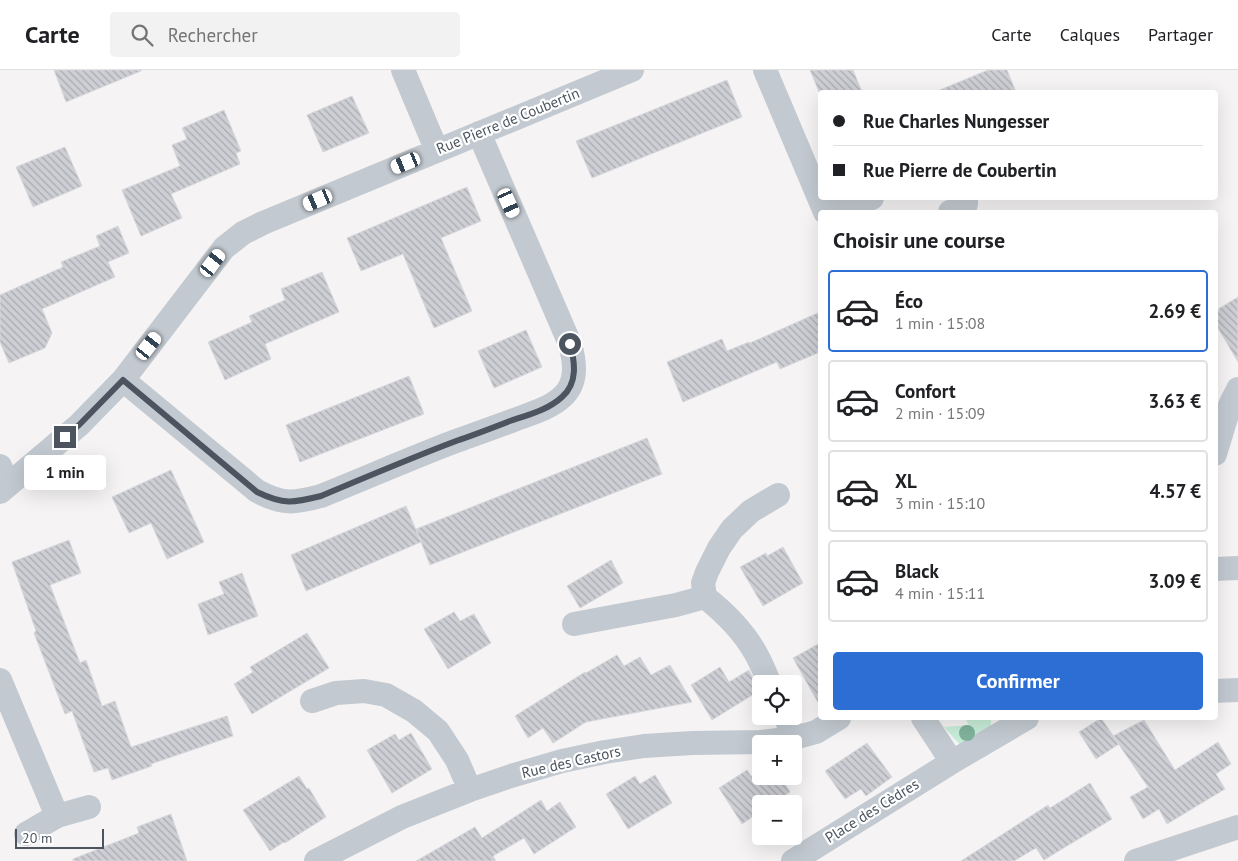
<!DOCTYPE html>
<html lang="fr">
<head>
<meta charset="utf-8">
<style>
	body { margin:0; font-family:"PT Sans",sans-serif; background:#f2f2f2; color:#202124; height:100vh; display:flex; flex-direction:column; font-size:19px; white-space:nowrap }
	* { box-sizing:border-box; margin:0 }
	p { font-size:16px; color:#757577 }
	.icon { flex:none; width:28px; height:28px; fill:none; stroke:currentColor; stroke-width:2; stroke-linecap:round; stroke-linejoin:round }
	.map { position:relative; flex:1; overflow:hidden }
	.side { position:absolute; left:818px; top:140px; width:400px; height:510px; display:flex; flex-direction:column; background:#fff; border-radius:5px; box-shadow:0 5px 20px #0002 }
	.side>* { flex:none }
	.hud { position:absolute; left:818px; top:20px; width:400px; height:110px; border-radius:5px; box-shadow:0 5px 20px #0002; display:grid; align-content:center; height:110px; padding:0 15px; background:#fff }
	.fabs { position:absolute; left:752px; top:605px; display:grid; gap:10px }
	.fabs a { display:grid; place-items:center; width:50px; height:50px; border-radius:5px; background:#fff; box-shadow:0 5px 20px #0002; font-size:25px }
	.scale { position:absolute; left:15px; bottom:12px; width:89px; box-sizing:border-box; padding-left:5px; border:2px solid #4c555f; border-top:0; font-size:14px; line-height:18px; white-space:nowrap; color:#4c555f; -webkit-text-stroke:4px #fff; paint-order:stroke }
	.end { position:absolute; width:22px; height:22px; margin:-11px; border:6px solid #4c555f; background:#fff; box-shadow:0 0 0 2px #fff }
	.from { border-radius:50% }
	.bubble { position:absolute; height:35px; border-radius:5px; background:#fff; box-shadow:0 5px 20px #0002; font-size:16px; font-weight:700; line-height:35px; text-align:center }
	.car { position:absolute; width:15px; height:30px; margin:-15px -8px; border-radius:6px; box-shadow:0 0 4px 1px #0007; background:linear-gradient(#fff 24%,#345 0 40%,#fff 0 76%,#345 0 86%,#fff 0) }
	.hud b { display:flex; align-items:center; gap:18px; height:48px; font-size:19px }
	.hud b+b { border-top:1px solid #e0e0e0 }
	.hud i { width:12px; height:12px; background:#202124 }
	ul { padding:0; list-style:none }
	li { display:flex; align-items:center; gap:15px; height:82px; margin:0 10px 8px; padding:0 5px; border:2px solid #e0e0e0; border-radius:5px }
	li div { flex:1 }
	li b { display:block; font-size:19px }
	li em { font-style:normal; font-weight:700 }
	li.on { border-color:#2d6ed5 }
	li>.icon { width:45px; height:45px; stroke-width:1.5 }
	h2 { padding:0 15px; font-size:22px; line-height:60px }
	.cta { display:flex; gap:10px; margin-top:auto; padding:10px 15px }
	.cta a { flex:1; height:58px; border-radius:5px; background:#2d6ed5; color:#fff; font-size:20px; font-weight:700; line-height:58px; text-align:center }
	header { display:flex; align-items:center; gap:30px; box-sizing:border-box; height:70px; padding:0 25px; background:#fff; border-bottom:1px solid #e0e0e0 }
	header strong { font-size:24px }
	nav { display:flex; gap:28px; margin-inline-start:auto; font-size:18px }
	.search { width:350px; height:45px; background:#f2f2f2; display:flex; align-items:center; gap:12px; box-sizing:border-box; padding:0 18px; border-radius:5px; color:#757577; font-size:19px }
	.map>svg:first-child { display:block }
</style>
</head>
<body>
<header>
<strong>Carte</strong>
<div class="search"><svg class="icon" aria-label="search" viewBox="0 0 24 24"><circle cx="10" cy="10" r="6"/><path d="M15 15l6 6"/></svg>Rechercher</div>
<nav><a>Carte</a><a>Calques</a><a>Partager</a></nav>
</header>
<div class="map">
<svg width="1238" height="791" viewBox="0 0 1238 791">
	<defs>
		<pattern id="building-back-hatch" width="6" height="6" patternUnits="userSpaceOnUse" patternTransform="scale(1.25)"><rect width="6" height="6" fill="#cdcfd5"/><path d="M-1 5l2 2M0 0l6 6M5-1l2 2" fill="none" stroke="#a9abb0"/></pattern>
	</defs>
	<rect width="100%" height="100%" fill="#f5f3f3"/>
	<!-- green -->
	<path fill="#c7edd8" d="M965,648H991V659L962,677L944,657L969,655Z"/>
	<!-- building -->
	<path fill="url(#building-back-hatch)" stroke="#d8d9dd" d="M54,0H141V1L66,32Z
		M810,0H853L862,22H819Z
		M988,0H1007L1016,22H935Z
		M727,10L742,47L592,108L576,71Z
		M352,26L369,63L323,82L307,45Z
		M224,40L241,81L236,83L240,94L171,124L182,148L141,166L122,120L180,96L172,75L187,69L182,58Z
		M65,77L82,116L33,137L16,97Z
		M467,117L481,151L441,168L472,241L434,258L403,184L361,201L347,168Z
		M118,156L129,183L108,192L115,207L42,239L52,263L45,278L9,293L0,272V225L63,197L61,192L100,176L96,166Z
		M322,202L339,242L265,274L271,289L225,310L208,272L252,252L249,246L285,230L281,219Z
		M1238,227V292L1215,253V241Z
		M820,242V282L780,299L777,292L683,332L667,292L722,269L727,281L749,272L750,273Z
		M526,260L542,297L494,318L478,281Z
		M409,306L424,344L300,392L286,355Z
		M647,368L662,404L430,495L416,459Z
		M171,400L204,472L167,489L151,453L129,463L112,427Z
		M406,436L421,472L306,521L291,485Z
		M69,470L81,503L50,515L80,593L86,590L102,636L115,631L131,677L227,646L233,666L151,694L152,696L112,710L108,698L94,702L72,641L65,644L34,563L36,561L12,492Z
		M783,477L803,513L763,536L740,497L766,483L767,486Z
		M611,490L623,513L580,538L567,516Z
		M242,503L258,546L208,565L198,534L224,524L219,512Z
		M454,542L460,551L474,544L491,573L448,599L424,559Z
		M307,563L329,598L252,644L234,614L253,602L250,597Z
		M820,573V636L793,588Z
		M617,585L624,596L640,587L651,605L670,595L692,632L586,652L553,673L543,658L528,668L515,646L585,602L586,603Z
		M720,597L729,612L749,600L759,621L712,650L691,615Z
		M1101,648L1119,674L1096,689L1079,662Z
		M1144,650L1175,700L1218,672L1231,694L1216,704L1225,719L1167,754L1159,739L1143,749L1130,727L1148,717L1113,666Z
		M411,663L432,699L392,723L367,680L395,664L399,670Z
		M867,673L892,707L866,726L861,719L845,729L825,701Z
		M747,700L751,706H780L790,722L772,734H761V741L742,754L719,718Z
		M655,705L672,733L628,759L606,724L635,706L640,714Z
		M299,706L307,719L309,718L326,747L285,773L284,772L270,781L243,740Z
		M1090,713L1112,749L1057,782L1044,790L1036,778L1014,791H961L1048,735L1050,738Z
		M541,730L547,741L560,732L576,757L534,784L524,768L493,786L496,791H416L475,757L482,768Z
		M171,744L187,791H73V789L139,763L137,757Z"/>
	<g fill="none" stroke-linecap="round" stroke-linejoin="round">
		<!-- minor -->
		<path stroke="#c2c9d0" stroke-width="24" d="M403,0L437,81
			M765,0L825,142
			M836,142L872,128
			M950,142L962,138L966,134V128
			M123,310L257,421C283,435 294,433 321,426C366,408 411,388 456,371C476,364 495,357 514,350C530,344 549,339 562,327C578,313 575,292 570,274L479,63
			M1215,384L1230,335L1238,319
			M0,396L8,415
			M0,422L79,355L123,310L224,178L243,163L263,153L632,0
			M1215,499L1238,498
			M574,554L676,535L705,527
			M0,610L57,746
			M770,614C765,603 761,592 755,582C743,561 724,542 705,527L703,513L707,502L719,478L732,459L751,441L778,425
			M1215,621L1238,620
			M312,631L336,623L364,621L386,625L414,641L438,661L457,690L470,720
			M785,646L794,668
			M923,648L952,692L1027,648
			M26,764L57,746L89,737
			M316,791L402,747L470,720L511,706L562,691L605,682L644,676L692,673L761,672L794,668L816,662L839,648
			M793,791L952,692
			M1136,791L1238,757"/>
	</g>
	<!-- trees -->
	<circle fill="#80b29b" cx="967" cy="663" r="8"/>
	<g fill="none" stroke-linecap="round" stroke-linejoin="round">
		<!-- route -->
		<path stroke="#4c555f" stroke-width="6" d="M65,367L79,355L123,310L257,422C284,435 293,433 321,426C366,407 411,388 456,371C474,365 492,358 510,351C528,345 548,340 562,327C578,313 575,292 570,274"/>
	</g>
	<g text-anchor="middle" stroke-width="4.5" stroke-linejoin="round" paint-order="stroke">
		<!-- street labels -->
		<g font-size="15" fill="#4c555f" stroke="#fff">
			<text transform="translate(508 51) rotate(-22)" y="5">Rue Pierre de Coubertin</text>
			<text transform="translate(571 692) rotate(-13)" y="5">Rue des Castors</text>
			<text transform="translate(872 741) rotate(-32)" y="5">Place des Cèdres</text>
		</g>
	</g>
</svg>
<div class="fabs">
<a><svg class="icon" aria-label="locate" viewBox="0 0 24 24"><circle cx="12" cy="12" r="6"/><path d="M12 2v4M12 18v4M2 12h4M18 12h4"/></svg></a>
<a>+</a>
<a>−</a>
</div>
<div class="scale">20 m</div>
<i class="end from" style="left:570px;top:274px"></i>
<i class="end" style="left:65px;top:367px"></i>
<div class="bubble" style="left:24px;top:385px;width:82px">1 min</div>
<i class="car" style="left:406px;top:93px;rotate:248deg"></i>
<i class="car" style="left:318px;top:130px;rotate:247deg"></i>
<i class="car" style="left:509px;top:133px;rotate:156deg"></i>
<i class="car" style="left:213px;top:193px;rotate:37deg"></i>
<i class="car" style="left:149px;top:276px;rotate:38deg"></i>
<div class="hud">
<b><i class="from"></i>Rue Charles Nungesser</b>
<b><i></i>Rue Pierre de Coubertin</b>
</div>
<section class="side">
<h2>Choisir une course</h2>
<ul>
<li class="on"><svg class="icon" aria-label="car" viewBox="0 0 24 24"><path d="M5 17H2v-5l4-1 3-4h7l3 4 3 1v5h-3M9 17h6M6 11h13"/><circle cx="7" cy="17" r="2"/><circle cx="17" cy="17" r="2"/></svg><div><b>Éco</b><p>1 min · 15:08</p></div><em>2.69 €</em></li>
<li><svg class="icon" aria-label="car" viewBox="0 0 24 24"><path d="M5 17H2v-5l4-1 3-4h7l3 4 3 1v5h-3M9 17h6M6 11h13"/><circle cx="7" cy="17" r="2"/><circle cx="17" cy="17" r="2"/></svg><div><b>Confort</b><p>2 min · 15:09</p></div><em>3.63 €</em></li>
<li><svg class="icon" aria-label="car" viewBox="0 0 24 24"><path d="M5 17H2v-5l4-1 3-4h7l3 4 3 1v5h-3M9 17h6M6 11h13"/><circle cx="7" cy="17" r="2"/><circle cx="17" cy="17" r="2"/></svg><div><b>XL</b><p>3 min · 15:10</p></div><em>4.57 €</em></li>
<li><svg class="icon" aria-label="car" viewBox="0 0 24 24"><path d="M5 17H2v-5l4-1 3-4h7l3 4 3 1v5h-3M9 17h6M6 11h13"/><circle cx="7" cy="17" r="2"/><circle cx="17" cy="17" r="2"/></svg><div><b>Black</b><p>4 min · 15:11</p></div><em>3.09 €</em></li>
</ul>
<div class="cta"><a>Confirmer</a></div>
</section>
</div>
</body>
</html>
